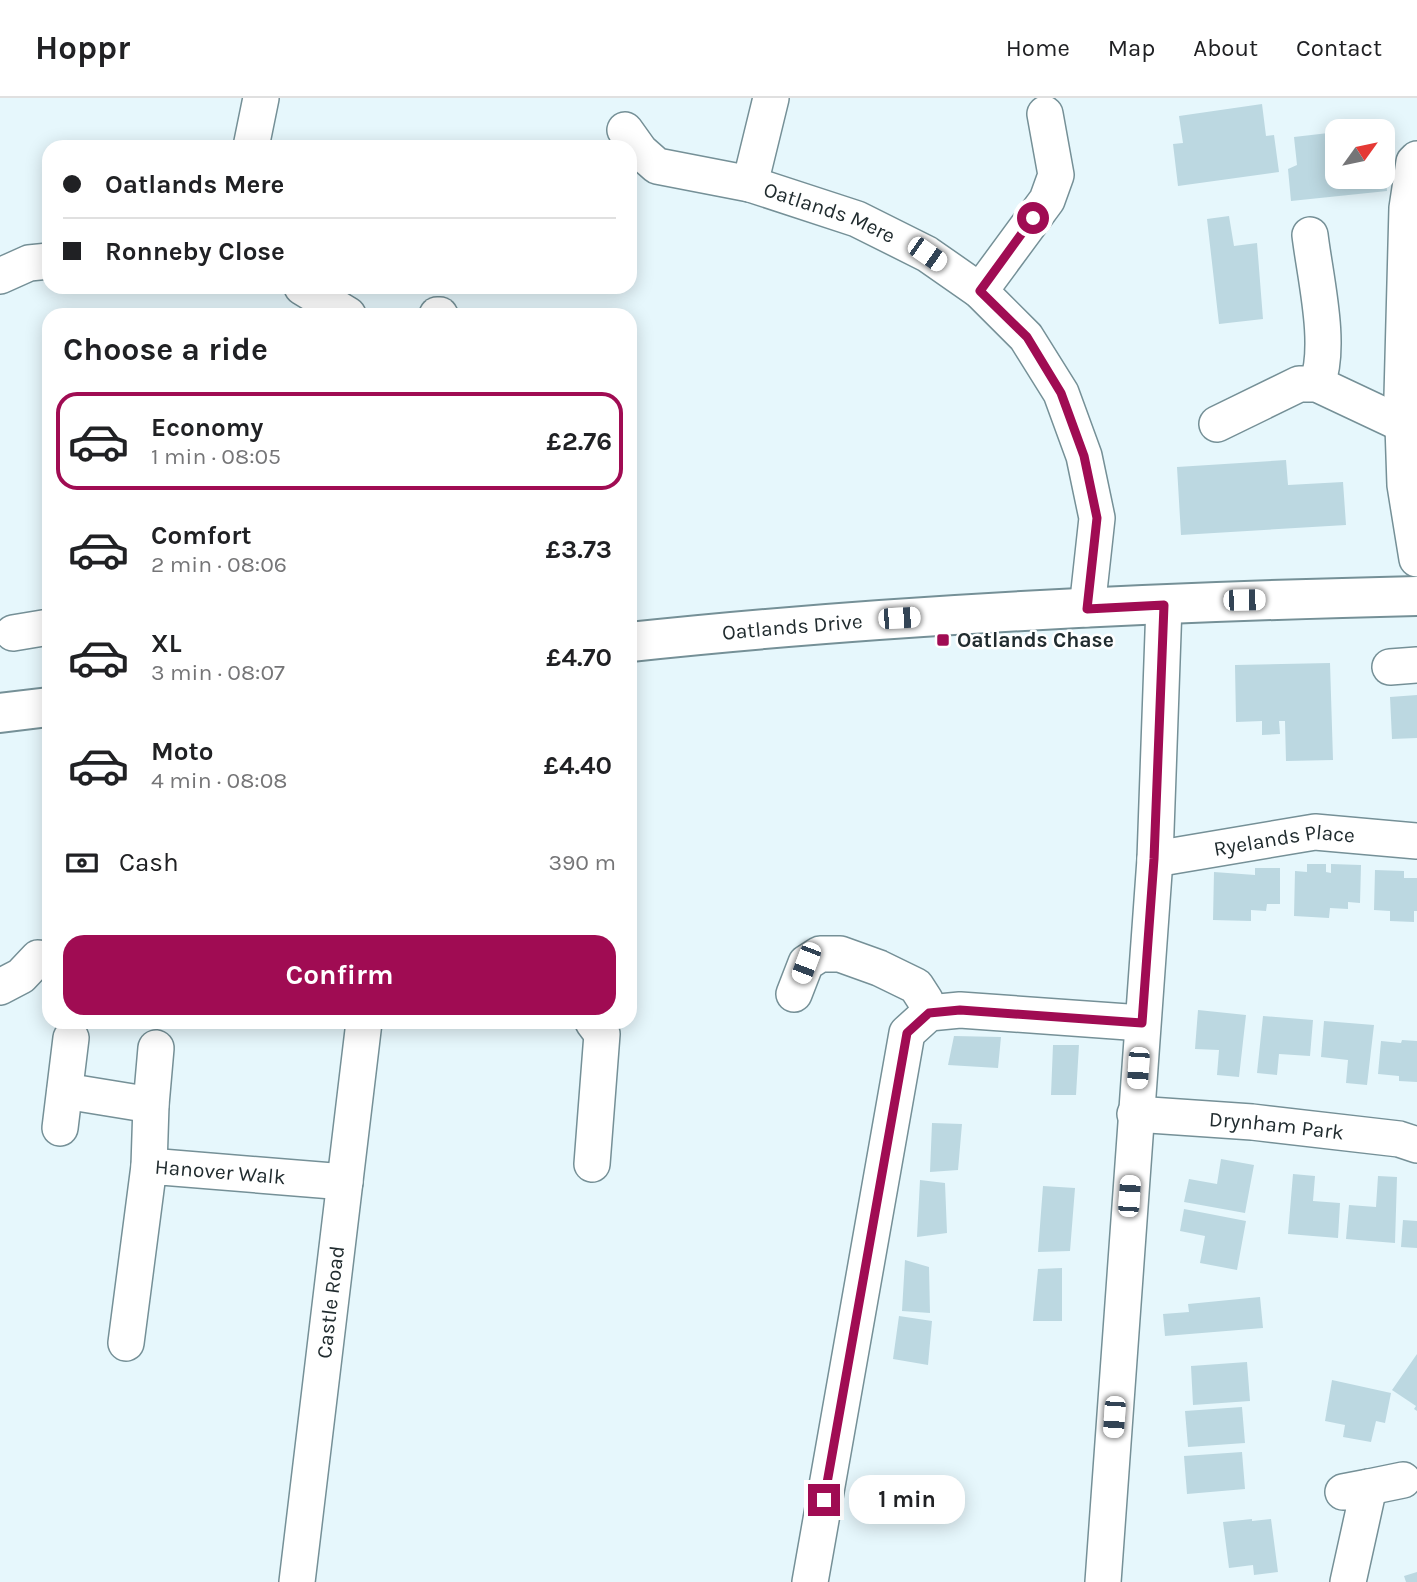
<!DOCTYPE html>
<html lang="en">
<head>
<meta charset="utf-8">
<style>
	body { margin:0; font-family:Karla,sans-serif; background:#f6f6f6; color:#202124; height:100vh; display:flex; flex-direction:column; font-size:26px; white-space:nowrap }
	* { box-sizing:border-box; margin:0 }
	p { font-size:23px; color:#757577 }
	.icon { flex:none; width:38px; height:38px; fill:none; stroke:currentColor; stroke-width:2; stroke-linecap:round; stroke-linejoin:round }
	.map { position:relative; flex:1; overflow:hidden }
	.sheet { position:absolute; left:42px; top:210px; width:595px; height:721px; display:flex; flex-direction:column; background:#fff; border-radius:21px; box-shadow:0 4px 18px #0003 }
	.sheet>* { flex:none }
	.hud { position:absolute; left:42px; top:42px; width:595px; height:154px; border-radius:21px; box-shadow:0 4px 18px #0003; display:grid; align-content:center; height:154px; padding:0 21px; background:#fff }
	.needle { width:46px; rotate:57deg }
	.tools { position:absolute; left:1325px; top:21px; display:grid; gap:14px }
	.tools a { display:grid; place-items:center; width:70px; height:70px; border-radius:14px; background:#fff; box-shadow:0 4px 18px #0003; font-size:35px }
	.end { position:absolute; width:32px; height:32px; margin:-16px; border:9px solid #a00c53; background:#fff; box-shadow:0 0 0 4px #fff }
	.from { border-radius:50% }
	.bubble { position:absolute; height:49px; border-radius:21px; background:#fff; box-shadow:0 4px 18px #0003; font-size:23px; font-weight:700; line-height:49px; text-align:center }
	.car { position:absolute; width:21px; height:42px; margin:-21px -10px; border-radius:9px; box-shadow:0 0 5px 2px #0007; background:linear-gradient(#fff 24%,#345 0 40%,#fff 0 76%,#345 0 86%,#fff 0) }
	.hud b { display:flex; align-items:center; gap:24px; height:66px; font-size:26px }
	.hud b+b { border-top:2px solid #e0e0e0 }
	.hud i { width:18px; height:18px; background:#202124 }
	ul { padding:0; list-style:none }
	li { display:flex; align-items:center; gap:21px; height:98px; margin:0 14px 10px; padding:0 7px; border:4px solid transparent; border-radius:21px }
	li div { flex:1 }
	li b { display:block; font-size:26px }
	li em { font-style:normal; font-weight:700 }
	li.on { border-color:#a00c53 }
	li>.icon { width:63px; height:63px; stroke-width:1.5 }
	h2 { padding:0 21px; font-size:32px; line-height:84px }
	.pay { display:flex; align-items:center; gap:18px; height:77px; padding:0 21px; font-size:26px }
	.pay p { margin-inline-start:auto }
	.button { display:flex; gap:14px; margin-top:auto; padding:14px 21px }
	.button a { flex:1; height:80px; border-radius:21px; background:#a00c53; color:#fff; font-size:28px; font-weight:700; line-height:80px; text-align:center }
	header { display:flex; align-items:center; gap:42px; box-sizing:border-box; height:98px; padding:0 35px; background:#fff; border-bottom:2px solid #e0e0e0 }
	header strong { font-size:33px }
	nav { display:flex; gap:38px; margin-inline-start:auto; font-size:24px }
	.map>svg:first-child { display:block }
</style>
</head>
<body>
<header>
<strong>Hoppr</strong>
<nav><a>Home</a><a>Map</a><a>About</a><a>Contact</a></nav>
</header>
<div class="map">
<svg width="1417" height="1484" viewBox="0 0 1417 1484">
	<rect width="100%" height="100%" fill="#e6f7fc"/>
	<!-- building -->
	<path fill="#bcd8e1" d="M1262,6L1266,38L1274,37L1279,74L1178,88L1173,46L1183,45L1179,18Z
		M1337,34V79H1382V64H1384L1387,93L1291,103L1288,71L1297,67L1294,39Z
		M1229,118L1234,148L1257,145L1263,221L1219,226L1207,121Z
		M1286,362L1288,387L1343,384L1346,427L1181,437L1177,369Z
		M1330,565L1333,662L1286,663L1285,623H1279L1280,636L1262,637V623L1236,624L1235,567Z
		M1417,597V640L1392,641L1390,599Z
		M1307,766H1326V774L1331,775V766L1361,767L1360,805L1348,804V811L1330,810L1329,820L1294,818L1295,773L1307,774Z
		M1255,770H1280V806H1267L1266,813L1251,812V823L1213,822L1214,774L1255,777Z
		M1375,772L1404,773V780H1417V813H1414V824L1390,823V813L1374,812Z
		M1198,912L1246,917L1239,979L1217,977L1219,952L1195,951Z
		M1263,918L1313,922L1310,958L1279,956L1277,977L1257,975Z
		M1324,923L1374,927L1367,987L1346,985L1348,962L1321,959Z
		M954,938L1001,939L998,970L948,967Z
		M1402,942L1417,943V984L1399,983V978L1378,976L1381,943L1401,945Z
		M1053,947H1079L1076,997H1051Z
		M932,1025L962,1026L958,1072L930,1074Z
		M1221,1061L1254,1067L1245,1115L1184,1104L1189,1081L1217,1086Z
		M1293,1076L1315,1078L1313,1103L1340,1105L1338,1140L1288,1136Z
		M1378,1078L1397,1079L1395,1145L1346,1141L1349,1107L1376,1109Z
		M920,1082L945,1085L947,1135L917,1139Z
		M1043,1088L1075,1090L1070,1153L1038,1154Z
		M1184,1111L1246,1123L1237,1172L1200,1165L1205,1138L1180,1133Z
		M1403,1122L1417,1123V1150L1401,1149Z
		M905,1162L929,1169L930,1215L902,1213Z
		M1062,1170V1223H1033L1038,1171Z
		M1260,1199L1263,1230L1165,1238L1163,1216L1189,1214L1188,1206Z
		M899,1218L932,1223L928,1267L893,1261Z
		M1417,1256V1313L1414,1311L1416,1308L1392,1292Z
		M1247,1264L1250,1303L1193,1307L1191,1268Z
		M1332,1282L1391,1295L1385,1325L1376,1323L1371,1344L1343,1339L1345,1327L1325,1323Z
		M1242,1309L1245,1345L1188,1349L1185,1313Z
		M1242,1354L1245,1391L1187,1396L1184,1358Z
		M1252,1421V1423L1271,1421L1278,1474L1254,1477L1253,1467L1229,1470L1223,1424Z
		M1417,1474V1484H1406L1404,1478Z"/>
	<g fill="none" stroke-linecap="round" stroke-linejoin="round">
		<defs>
			<g id="minor">
				<path id="s1" d="M771,0L750,86L857,121L927,156L980,193L1026,239L1061,295L1084,358L1097,420L1087,511"/>
				<path d="M625,32L640,53L657,68L750,86"/>
				<path d="M251,49L261,0"/>
				<path d="M1417,61L1414,64L1407,110L1402,298L1405,387L1417,461"/>
				<path d="M1310,137C1315,179 1332,247 1317,286"/>
				<path d="M0,178L29,165L49,163"/>
				<path d="M302,189L348,217"/>
				<path d="M980,193L1047,102L1056,77L1045,16"/>
				<path d="M437,217H440"/>
				<path d="M1217,326L1299,286H1317L1402,326"/>
				<path d="M13,535L49,529"/>
				<path d="M1390,569L1417,567"/>
				<path id="s2" d="M1155,761L1315,734L1417,743"/>
				<path d="M0,889L21,878L38,860L49,862"/>
				<path d="M794,896L806,865L820,856H840L879,870L916,888L925,902L929,915"/>
				<path d="M65,993L151,1007"/>
				<path id="s3" d="M1135,1016L1252,1024L1399,1041L1417,1047"/>
				<path d="M60,1030L71,940"/>
				<path d="M592,1066L602,936L593,924"/>
				<path d="M149,1068L151,1007L156,950"/>
				<path id="s4" d="M126,1245L149,1068L345,1084"/>
				<path d="M1369,1389L1403,1382"/>
				<path d="M1343,1394L1369,1389L1348,1484"/>
				<path id="s5" d="M297,1484L364,924"/>
				<path d="M810,1484L907,935L929,915L960,912L1142,925"/>
				<path d="M1103,1484L1155,761L1164,507"/>
			</g>
			<g id="major">
				<path id="s6" d="M630,544C891,516 1155,504 1417,498"/>
				<path d="M0,615L49,609"/>
			</g>
		</defs>
		<!-- minor casing -->
		<use href="#minor" stroke="#759097" stroke-width="38"/>
		<!-- major casing -->
		<use href="#major" stroke="#759097" stroke-width="42"/>
		<!-- minor -->
		<use href="#minor" stroke="#fff" stroke-width="35"/>
		<!-- major -->
		<use href="#major" stroke="#fff" stroke-width="38"/>
	</g>
	<g fill="none" stroke-linecap="round" stroke-linejoin="round">
		<!-- route -->
		<path stroke="#a00c53" stroke-width="9" d="M824,1402L907,935L929,915L960,912L1142,925L1154,761L1164,507L1087,511L1097,420L1084,358L1061,295L1027,239L980,193L1033,120"/>
	</g>
	<!-- markers -->
	<rect fill="#a00c53" stroke="#fff" stroke-width="2.5" x="936" y="535" width="14" height="14" rx="3.5"/>
	<g text-anchor="middle" stroke-width="5" stroke-linejoin="round" paint-order="stroke">
		<!-- street labels -->
		<g font-size="21" fill="#212c2f" stroke="#fff">
			<text dy="7" stroke="none"><textPath href="#s1" startOffset="173">Oatlands Mere</textPath></text>
			<text dy="7" stroke="none"><textPath href="#s6" startOffset="163">Oatlands Drive</textPath></text>
			<text dy="7" stroke="none"><textPath href="#s2" startOffset="131">Ryelands Place</textPath></text>
			<text dy="7" stroke="none"><textPath href="#s3" startOffset="142">Drynham Park</textPath></text>
			<text dy="7" stroke="none"><textPath href="#s4" startOffset="250">Hanover Walk</textPath></text>
			<text dy="7" stroke="none"><textPath href="#s5" startOffset="282">Castle Road</textPath></text>
		</g>
		<!-- poi labels -->
		<g font-size="21" font-weight="bold" fill="#212c2f" stroke="#fff" text-anchor="start">
			<text x="957" y="549">Oatlands Chase</text>
		</g>
	</g>
</svg>
<div class="tools">
<a><svg class="needle" viewBox="-14 -14 28 28"><path d="M0-13l5 13h-10z" fill="#e53935"/><path d="M0 13l5-13h-10z" fill="#757577"/></svg></a>
</div>
<i class="end from" style="left:1033px;top:120px"></i>
<i class="end" style="left:824px;top:1402px"></i>
<div class="bubble" style="left:849px;top:1377px;width:116px">1 min</div>
<i class="car" style="left:927px;top:156px;rotate:125deg"></i>
<i class="car" style="left:1244px;top:502px;rotate:89deg"></i>
<i class="car" style="left:899px;top:520px;rotate:87deg"></i>
<i class="car" style="left:806px;top:865px;rotate:201deg"></i>
<i class="car" style="left:1138px;top:970px;rotate:184deg"></i>
<i class="car" style="left:1129px;top:1098px;rotate:4deg"></i>
<i class="car" style="left:1114px;top:1319px;rotate:184deg"></i>
<div class="hud">
<b><i class="from"></i>Oatlands Mere</b>
<b><i></i>Ronneby Close</b>
</div>
<section class="sheet">
<h2>Choose a ride</h2>
<ul>
<li class="on"><svg class="icon" aria-label="car" viewBox="0 0 24 24"><path d="M5 17H2v-5l4-1 3-4h7l3 4 3 1v5h-3M9 17h6M6 11h13"/><circle cx="7" cy="17" r="2"/><circle cx="17" cy="17" r="2"/></svg><div><b>Economy</b><p>1 min · 08:05</p></div><em>£2.76</em></li>
<li><svg class="icon" aria-label="car" viewBox="0 0 24 24"><path d="M5 17H2v-5l4-1 3-4h7l3 4 3 1v5h-3M9 17h6M6 11h13"/><circle cx="7" cy="17" r="2"/><circle cx="17" cy="17" r="2"/></svg><div><b>Comfort</b><p>2 min · 08:06</p></div><em>£3.73</em></li>
<li><svg class="icon" aria-label="car" viewBox="0 0 24 24"><path d="M5 17H2v-5l4-1 3-4h7l3 4 3 1v5h-3M9 17h6M6 11h13"/><circle cx="7" cy="17" r="2"/><circle cx="17" cy="17" r="2"/></svg><div><b>XL</b><p>3 min · 08:07</p></div><em>£4.70</em></li>
<li><svg class="icon" aria-label="car" viewBox="0 0 24 24"><path d="M5 17H2v-5l4-1 3-4h7l3 4 3 1v5h-3M9 17h6M6 11h13"/><circle cx="7" cy="17" r="2"/><circle cx="17" cy="17" r="2"/></svg><div><b>Moto</b><p>4 min · 08:08</p></div><em>£4.40</em></li>
</ul>
<div class="pay"><svg class="icon" aria-label="cash" viewBox="0 0 24 24"><path d="M3 7h18v10H3z"/><circle cx="12" cy="12" r="2"/></svg>Cash<p>390 m</p></div>
<div class="button"><a>Confirm</a></div>
</section>
</div>
</body>
</html>
